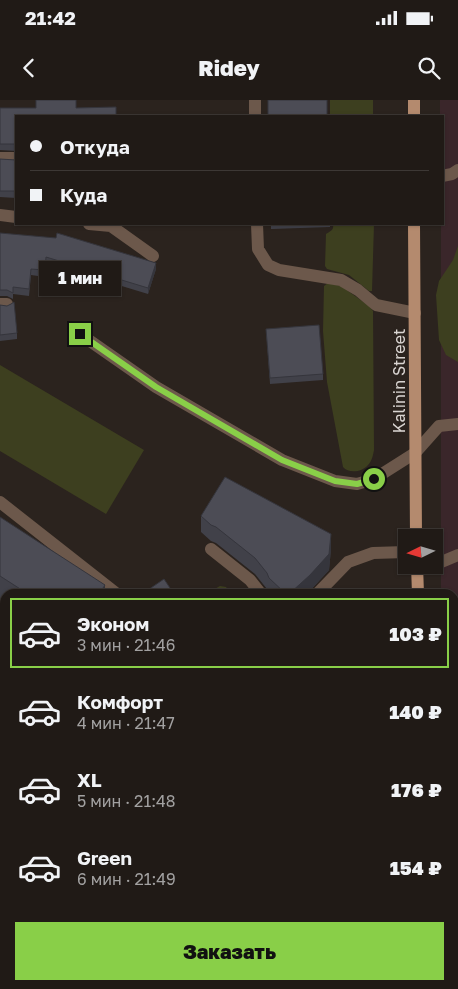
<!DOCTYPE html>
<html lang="ru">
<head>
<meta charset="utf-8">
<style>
	body { margin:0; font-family:"Golos Text",sans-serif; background:#2d2723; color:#f1f3f6; height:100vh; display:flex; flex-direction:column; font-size:19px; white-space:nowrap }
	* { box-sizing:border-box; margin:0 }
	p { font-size:16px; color:#a2a1a1 }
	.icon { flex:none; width:28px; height:28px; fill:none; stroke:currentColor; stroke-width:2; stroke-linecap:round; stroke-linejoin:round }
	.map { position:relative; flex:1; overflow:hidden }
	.sheet { position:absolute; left:0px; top:489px; width:459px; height:401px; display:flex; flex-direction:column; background:#201a16; border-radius:15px 15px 0 0; box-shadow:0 1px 4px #0004,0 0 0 1px #3d3835 }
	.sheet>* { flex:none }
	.guide { position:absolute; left:15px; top:15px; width:429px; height:110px; border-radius:0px; box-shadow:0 1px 4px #0004,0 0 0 1px #3d3835; display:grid; align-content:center; height:110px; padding:0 15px; background:#201a16 }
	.needle { width:32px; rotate:265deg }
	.controls { position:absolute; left:398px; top:429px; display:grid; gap:10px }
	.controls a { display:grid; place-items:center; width:45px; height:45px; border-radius:0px; background:#201a16; box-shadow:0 1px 4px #0004,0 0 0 1px #3d3835; font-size:25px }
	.end { position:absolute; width:22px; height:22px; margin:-11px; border:6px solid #89cf48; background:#111; box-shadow:0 0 0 2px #111 }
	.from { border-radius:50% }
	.bubble { position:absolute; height:35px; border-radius:0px; background:#201a16; box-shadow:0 1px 4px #0004,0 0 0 1px #3d3835; font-size:16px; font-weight:800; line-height:35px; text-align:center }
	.guide b { display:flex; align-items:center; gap:18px; height:48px; font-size:19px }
	.guide b+b { border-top:1px solid #3d3835 }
	.guide i { width:12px; height:12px; background:#f1f3f6 }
	ul { padding:9px 0 0; list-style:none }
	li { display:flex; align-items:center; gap:15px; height:70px; margin:0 10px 8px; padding:0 5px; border:2px solid transparent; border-radius:0px }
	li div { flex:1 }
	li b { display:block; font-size:19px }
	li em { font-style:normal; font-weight:800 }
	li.current { border-color:#89cf48 }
	li>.icon { width:45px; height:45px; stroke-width:1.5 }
	.primary-button { display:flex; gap:10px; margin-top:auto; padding:10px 15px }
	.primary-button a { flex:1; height:58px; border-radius:0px; background:#89cf48; color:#111; font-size:20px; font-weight:800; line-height:58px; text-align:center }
	.status { display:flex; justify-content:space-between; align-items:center; height:35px; padding:0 25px; background:#201a16; direction:ltr }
	.status svg { height:14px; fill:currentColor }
	header { display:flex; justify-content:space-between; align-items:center; height:65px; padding:0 15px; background:#201a16; font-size:22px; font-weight:800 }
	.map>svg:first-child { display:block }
</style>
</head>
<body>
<div class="status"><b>21:42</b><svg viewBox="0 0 49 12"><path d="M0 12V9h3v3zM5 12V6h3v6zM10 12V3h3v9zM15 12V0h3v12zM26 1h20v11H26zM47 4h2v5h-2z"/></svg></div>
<header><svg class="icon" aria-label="back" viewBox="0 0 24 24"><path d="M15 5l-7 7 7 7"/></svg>Ridey<svg class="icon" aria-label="search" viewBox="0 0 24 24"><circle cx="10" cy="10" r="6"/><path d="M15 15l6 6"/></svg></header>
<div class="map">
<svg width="458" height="889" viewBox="0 0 458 889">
	<rect width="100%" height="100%" fill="#2b231e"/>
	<!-- industrial -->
	<path fill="#3a262a" d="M440,0H458V627L454,612V494H441V124H442V16H440Z"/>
	<!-- green -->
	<path fill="#3d3f1f" d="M330,0H373V16H330Z
		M333,124H374L372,191H369L349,175L327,169L325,166L326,134C331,131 334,130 333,124Z
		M458,146V262L446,255L439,240L436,195L439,181L453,160Z
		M328,183L341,186L369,206L373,211L374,350C373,355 372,361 368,365C362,372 349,374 343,367L327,282L323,231L324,186Z
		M0,265L144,350L106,414L0,351Z
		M220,486L226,487L231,494H196C204,488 210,493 220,486Z
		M458,767V889H411L412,885H454V772Z
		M0,818L5,819V885H53L46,889H0Z
		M93,885H162V886L160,889H83Z"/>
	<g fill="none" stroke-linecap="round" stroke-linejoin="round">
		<!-- minor -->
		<path stroke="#6c584b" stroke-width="12" d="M255,0V16
			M0,58H16
			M442,76L452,74L458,70
			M0,115L16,117
			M89,124L111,126L153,156
			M257,124L258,149L268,165L279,170L341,180L358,190L376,205L415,213
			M0,204H7
			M80,234L156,287L282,360L335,381L357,384L374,379L415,353L439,326L458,324
			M0,402L117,494
			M211,449L250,480L261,494
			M434,464L439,463L458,455
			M317,494L348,462L373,453L406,452
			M454,509L458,508
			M0,519L5,522
			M454,523L458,528
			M0,626L5,623
			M0,769L5,766
			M212,885L220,889
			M178,889L184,885"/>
		<!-- major -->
		<path stroke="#b48a6e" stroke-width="12" d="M414,0V16
			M414,124L416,438
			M417,465L418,494
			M454,700L458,702
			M395,889L396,885"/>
	</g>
	<!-- wall -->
	<path fill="#414149" d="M0,8H76L16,16V51L0,50Z
		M0,59L16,60V98L0,97Z
		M271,124H330V127L271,129Z
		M0,133L156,169L148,194L46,163L45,177L31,175L29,196L13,194V199L7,196H0Z
		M0,205L17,233V239L0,241Z
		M266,229L323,274V280L270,284Z
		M201,416L331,449L329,470L307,494H269L267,489L255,474L216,443L211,441L201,432Z
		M0,417L105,494H5V501L0,498Z"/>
	<!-- shaded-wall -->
	<path fill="#35353c" d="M156,163V169L148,194V188Z
		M331,434V449L329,470L307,494H289Z
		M105,485V494H99Z"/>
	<!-- building -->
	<path fill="#4c4c55" stroke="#35353c" d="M36,0H76V8L116,7V16H16V44H0V8H36Z
		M268,0H327V16H268Z
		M0,59L16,60V91H0Z
		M0,133L56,138L57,133L156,163L148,188L46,157L45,170L31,169L29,189L13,187V193L7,190H0Z
		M14,202L17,233L0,235V205L7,206L11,204Z
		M319,225L323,274L270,278L266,229Z
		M225,377L331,434L329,454L310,475L289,494H286L269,478L267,473L255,458L216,427L211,425L201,416Z
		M0,417L105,485L99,494H28L0,476Z
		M164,479L174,494H142Z
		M55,885H63L65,889H56Z
		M241,885H260L265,889H238Z"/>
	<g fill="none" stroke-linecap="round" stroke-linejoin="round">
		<!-- route -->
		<path stroke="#89cf48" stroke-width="6" d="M80,234L156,287L282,360L335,381L357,384L374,379"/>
	</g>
	<g text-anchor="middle" stroke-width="4" stroke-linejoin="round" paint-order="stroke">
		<!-- street labels -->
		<g font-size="16" fill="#d9d4d1" stroke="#2b231e">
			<text transform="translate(399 281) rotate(-90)" y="6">Kalinin Street</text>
		</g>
	</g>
</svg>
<div class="controls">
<a><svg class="needle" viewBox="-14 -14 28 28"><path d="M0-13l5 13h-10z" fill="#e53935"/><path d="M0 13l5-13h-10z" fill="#a2a1a1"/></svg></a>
</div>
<i class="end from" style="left:374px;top:379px"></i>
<i class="end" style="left:80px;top:234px"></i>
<div class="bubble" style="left:39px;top:161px;width:82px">1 мин</div>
<div class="guide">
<b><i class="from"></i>Откуда</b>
<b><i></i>Куда</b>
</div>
<section class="sheet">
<ul>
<li class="current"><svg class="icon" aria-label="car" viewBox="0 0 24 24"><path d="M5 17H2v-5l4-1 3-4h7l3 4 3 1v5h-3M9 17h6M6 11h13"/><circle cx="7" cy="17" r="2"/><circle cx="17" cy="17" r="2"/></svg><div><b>Эконом</b><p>3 мин · 21:46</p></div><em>103 ₽</em></li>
<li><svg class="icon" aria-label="car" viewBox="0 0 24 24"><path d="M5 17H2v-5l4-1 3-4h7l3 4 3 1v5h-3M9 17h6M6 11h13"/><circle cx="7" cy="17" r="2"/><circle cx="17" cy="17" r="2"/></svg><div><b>Комфорт</b><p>4 мин · 21:47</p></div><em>140 ₽</em></li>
<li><svg class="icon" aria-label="car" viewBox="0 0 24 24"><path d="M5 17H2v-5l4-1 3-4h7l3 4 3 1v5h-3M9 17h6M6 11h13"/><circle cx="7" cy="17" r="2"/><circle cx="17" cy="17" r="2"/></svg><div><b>XL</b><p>5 мин · 21:48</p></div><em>176 ₽</em></li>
<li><svg class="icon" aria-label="car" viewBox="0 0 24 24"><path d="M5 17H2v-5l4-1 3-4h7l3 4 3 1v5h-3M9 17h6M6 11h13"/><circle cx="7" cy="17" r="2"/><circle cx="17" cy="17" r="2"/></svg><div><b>Green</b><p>6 мин · 21:49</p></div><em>154 ₽</em></li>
</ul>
<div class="primary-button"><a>Заказать</a></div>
</section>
</div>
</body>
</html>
